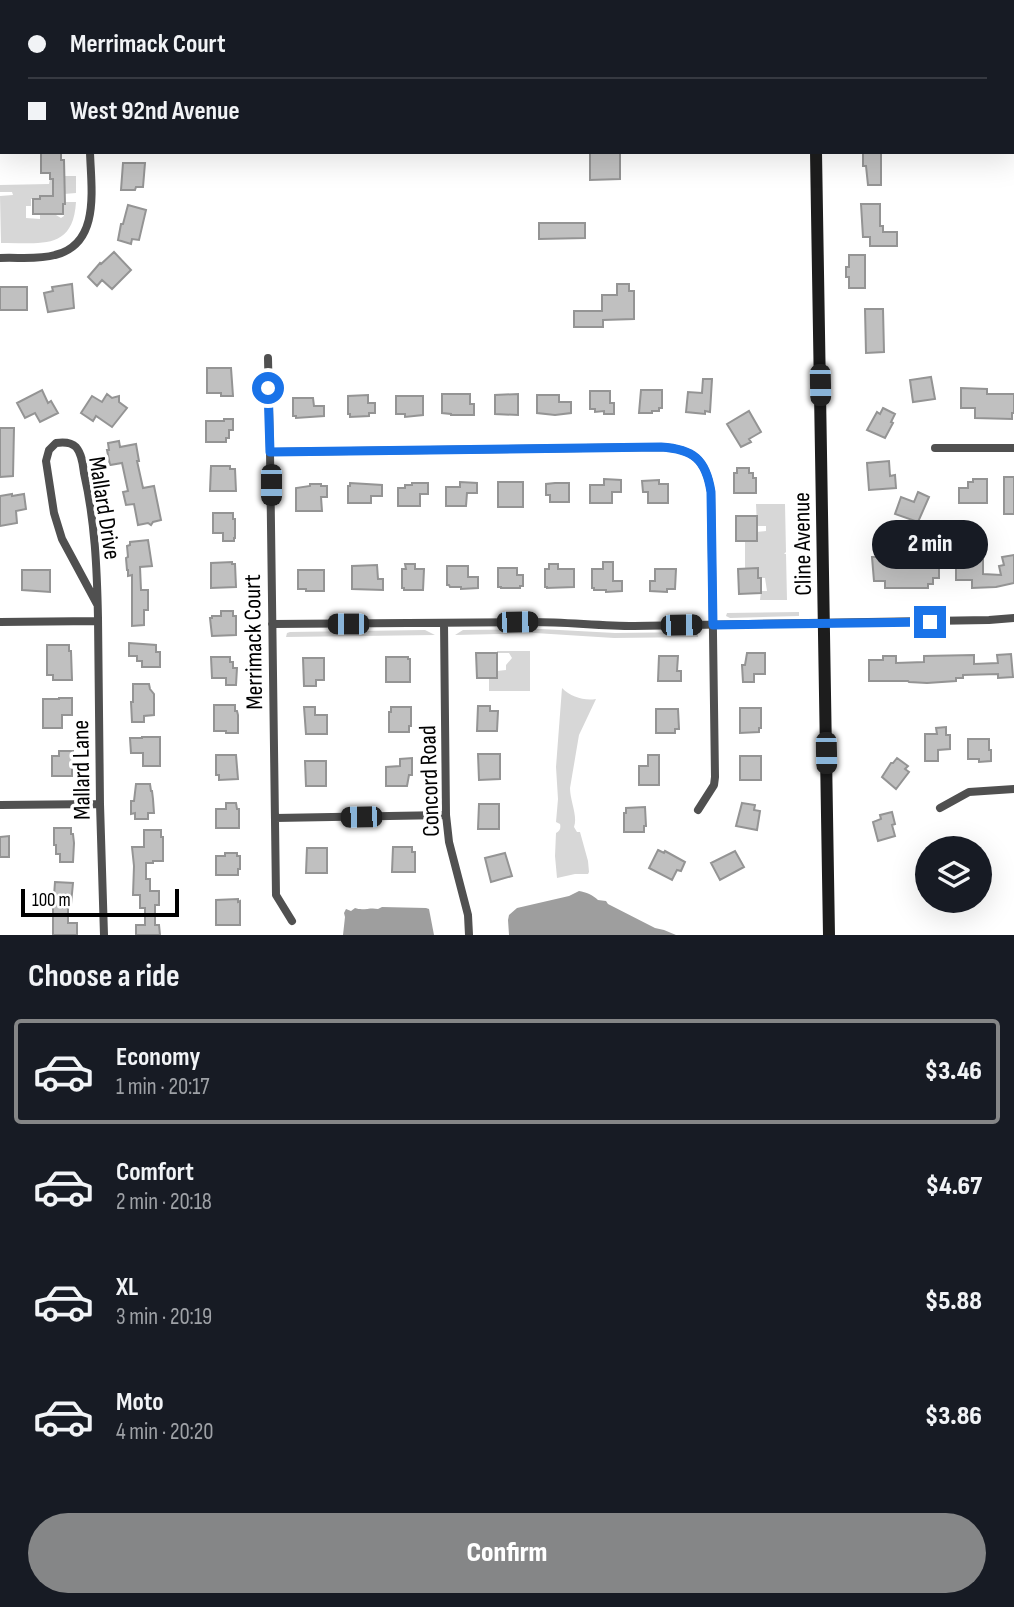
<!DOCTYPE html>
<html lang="en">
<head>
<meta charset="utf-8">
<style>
	body { margin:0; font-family:"Sofia Sans Condensed",sans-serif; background:#20242c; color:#f1f3f6; height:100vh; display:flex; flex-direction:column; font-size:26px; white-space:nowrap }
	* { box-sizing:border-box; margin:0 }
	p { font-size:23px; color:#9ea1a6 }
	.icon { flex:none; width:38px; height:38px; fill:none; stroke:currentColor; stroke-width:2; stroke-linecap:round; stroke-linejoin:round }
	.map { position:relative; height:935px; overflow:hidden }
	.drawer { display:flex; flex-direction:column; background:#171b24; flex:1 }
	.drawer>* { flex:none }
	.top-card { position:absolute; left:0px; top:0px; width:1015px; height:154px; box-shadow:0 7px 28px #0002; display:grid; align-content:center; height:154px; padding:0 28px; background:#171b24 }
	.controls { position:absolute; left:915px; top:836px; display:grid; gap:14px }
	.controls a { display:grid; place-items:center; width:77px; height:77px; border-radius:50%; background:#171b24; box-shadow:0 7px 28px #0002; font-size:35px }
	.scale { position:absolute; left:21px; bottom:18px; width:158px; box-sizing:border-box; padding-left:7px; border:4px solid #000; border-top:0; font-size:19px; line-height:24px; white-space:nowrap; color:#000; -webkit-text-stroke:5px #fff; paint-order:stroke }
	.end { position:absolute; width:32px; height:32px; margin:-16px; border:9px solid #1a73e8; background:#fff; box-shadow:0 0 0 4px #fff }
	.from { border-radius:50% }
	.bubble { position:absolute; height:49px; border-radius:24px; background:#171b24; box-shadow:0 7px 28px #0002; font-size:23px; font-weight:800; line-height:49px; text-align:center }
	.car { position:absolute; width:21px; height:42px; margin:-21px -10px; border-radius:9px; box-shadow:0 0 5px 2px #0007; background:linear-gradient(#222 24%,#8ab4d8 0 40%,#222 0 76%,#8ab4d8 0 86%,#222 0) }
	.top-card b { display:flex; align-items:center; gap:24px; height:66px; font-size:26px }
	.top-card b+b { border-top:2px solid #363941 }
	.top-card i { width:18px; height:18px; background:#f1f3f6 }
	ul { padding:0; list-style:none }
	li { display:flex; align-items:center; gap:21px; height:105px; margin:0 14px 10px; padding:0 14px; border:4px solid transparent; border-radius:7px }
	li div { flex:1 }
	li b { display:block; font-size:26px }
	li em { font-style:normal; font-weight:800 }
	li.selected { border-color:#858687 }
	li>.icon { width:63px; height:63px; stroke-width:1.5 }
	h2 { padding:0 28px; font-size:32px; line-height:84px }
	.primary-button { display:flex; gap:14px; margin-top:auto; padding:14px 28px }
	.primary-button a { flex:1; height:80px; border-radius:42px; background:#858687; color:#fff; font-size:28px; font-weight:800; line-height:80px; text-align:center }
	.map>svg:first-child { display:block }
</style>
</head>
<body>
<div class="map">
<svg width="1014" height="935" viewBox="0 0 1014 935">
	<rect width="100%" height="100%" fill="#fff"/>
	<!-- green -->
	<path fill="#d7d7d7" d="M64,176H76V193L40,196V199H31V206H26V218L40,219V215H56L61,218L64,216L63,207L66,202H76C73,252 39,242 1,243L0,196L13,195L12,192H0V185L49,184L50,179H64Z
		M756,504H785L786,552L784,554H786L787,600H760L761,591H767L765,578H758V568H745V541L756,532L766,531V526H757Z
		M799,612V616L730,618L726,616L727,613Z
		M541,629L615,633L695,632L698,633V637L614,638L535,633L455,635L463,630Z
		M425,630L435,635L286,637L287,633L290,632Z
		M497,651H530V691H489V678L497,671L506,670V665L512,658L509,653H497Z
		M562,688C571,697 584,701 596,699L579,735L570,788C570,801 578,816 574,827L577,832H580L588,861L589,872L588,874H575L557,878L555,856L556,833C560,831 561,828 560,824L556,822L558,799L556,767Z"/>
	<!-- water -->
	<path fill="#9e9e9e" d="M579,891C586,892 593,895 598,900L606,901L608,904L655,928L664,930L676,935H509L508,920L509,915L517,908L569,896Z
		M382,907L426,908L429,909L434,935H343L345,917L344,913L346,909L351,911L355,908C363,911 370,907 378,909Z"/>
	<!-- building -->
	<path fill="#c0c0c0" stroke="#949494" stroke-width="2" d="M41,152H61V160H64L65,204H63V214H33V199H40V196H53V179H50V173H41Z
		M590,152H620V179L590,180Z
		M863,153H881V185H868L866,166H863Z
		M123,163H145L143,187H136L135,190H121Z
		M861,204H880V226H883V232H897V246H870V237H863Z
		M128,205L146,210L139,240L132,239L131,244L118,240L121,224H123Z
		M539,223H585V238L539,239Z
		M114,252L131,270L112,289L102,280L97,286L88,277L100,263L101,264Z
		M849,255H865V288H849V277H846V267H849Z
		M72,284L74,308L48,312L44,293L53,291L52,287Z
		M617,284H629V291H634V319L603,320V327H574V311H602V295H617Z
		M0,287H27V310H0Z
		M865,309H883L884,352L866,353Z
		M207,368H231L233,396H221V393H207Z
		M931,377L935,399L913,402L910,380Z
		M703,379H712L710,412L705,411V414L686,412L688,392L702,393Z
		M961,388L987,389V394H1014V413H1012V419L975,418V408H961Z
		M42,390L48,403L51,401L58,413L40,422L35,413L25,418L17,403Z
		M641,390H662V408H659V411H652V413H639Z
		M590,391H610V403H614V414H604V411L595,412V409H590Z
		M107,394L112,398L119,396V402L127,408L112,427L96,416L93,421L81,413L92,396L102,402Z
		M442,394H470V404H474V415H451V414L442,413Z
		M518,394V415L495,414V395Z
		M368,395V403H375V413H369V416L350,417V414H348V396Z
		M537,395H559V402H571V413L555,415L537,413Z
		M396,396H423V415L405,417V414H396Z
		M293,398H313L314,406H324V416L296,418V416H293Z
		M883,408L895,414L891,422L893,423L885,438L867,430L877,412L880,414Z
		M749,411L761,432L749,439L751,442L741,447L727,424Z
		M224,419H233V430H229V438H226V442H206V421H224Z
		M0,428H14L13,476L0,477Z
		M119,441L120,447L136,444L139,461H137L143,488L154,486L161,520L153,522L151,525L148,523L138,525L134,504L126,505L123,492L128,491L122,463L110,465L107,450H109L108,443Z
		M889,461L890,476L895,475L896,488L869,490L867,463Z
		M211,466H230V469H235L236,491H210Z
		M737,468H749V473H753V478H756V493H734V473H737Z
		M1004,477H1014V514H1004Z
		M604,479L621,480V492H612V503H590V485H604Z
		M973,479H987V503H959V488H968V482H973Z
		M659,480V484H668V503H648V492H643L642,481Z
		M460,482L477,483V493H467L466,506H446V487H460Z
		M498,482H523V507H498Z
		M350,483L382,485V496H371V503H348V486H350Z
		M412,483H428V494H420V506H398V488H405V485H412Z
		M555,483H569V502H550V495H546V484Z
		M310,484H321V486H327V497H321L322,511H296V488L310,486Z
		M918,492L929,497L918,522L895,514L901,497L914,502Z
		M12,494V496L24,494L26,509L16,511L17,523L0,526V496Z
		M213,513H233V519H235V538H234V541H223V533H213Z
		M736,516H757V541H736Z
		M148,540L152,566L140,567L141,590H148V610H144V625L132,626V575L128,576V570H127L126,558L128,557L127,546L130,545V542Z
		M1014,555V583L996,587L972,588V580H956V560H983V574L1001,575L999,566L1004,565L1002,557Z
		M899,556V563H939V578H933V584H928V588H885V581H874L872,557Z
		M232,562V564H235L236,587L211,588V563Z
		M603,562H613V581H622V591L606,592V590H594V588H592V569H603Z
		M405,564H415V569H424L423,590H404V588H402V569H406Z
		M549,564H558V569H574V587L547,588V587H545V569H549Z
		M377,565L378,579H383V590L352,589V566Z
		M447,566H468V577H478V588L461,589V587H450L449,585H447Z
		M498,568H517V575H523V586H520V588H501V587H498Z
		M758,568V578H761V593L739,594L738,569Z
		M655,569H676L675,589H667V592L650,591V581H655Z
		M22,570H50V592L22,590Z
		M298,570H324V591H306V589H298Z
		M221,611H233V616H236V635L212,636L210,618H212V616H221Z
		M129,643L156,645V652H160V667H142V661H137V656H129Z
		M47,645H69V651H71L72,680H53V675H47Z
		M476,653H497V678H477Z
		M747,653H765V674H754V682H743L742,665H745Z
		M1011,654L1013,677L998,678V674L963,675V678H956V681L927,683L909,682L908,681H869V660H883V656H896V663L924,662V656L974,655V664L998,663L997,655Z
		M659,656H678L677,671H681V681H658Z
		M211,657H230V662H233V668H237L236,685H226V678H212Z
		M386,657H408V659H410V682H386Z
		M303,658H324V680H316V686H304Z
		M133,684H149L150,689L154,694V715L144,716V722H132L131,702H133Z
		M59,698H72V715H62V728H43V699H59Z
		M214,705H235V711H237L238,715V733H226V731H214Z
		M478,706H490V711H498L497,731H477Z
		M304,707H315V715H327V734H306Z
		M391,707H411V726H409V732H389V712H391Z
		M740,708H761V728H759V732L740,733Z
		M656,709H678L679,729H675V733H656Z
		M946,727V735H950V749L938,750V761H925V734H937L936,728Z
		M142,737H160V766H143V753H131L130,738H142Z
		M968,739H989V750H991V761L979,762V759H968Z
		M59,751H73V755H75V765H72V776H52V756H59Z
		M478,754H500V779L479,780Z
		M216,755H236L238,779L219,780V775H216Z
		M648,755H659V785H639V766H648Z
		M740,756H761V780H740Z
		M412,758V775H409L407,786H386V767L400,766V759Z
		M897,758L908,766L905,769L909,772L896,789L882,777L891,763H893Z
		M305,761H326V786H306Z
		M136,784H150L151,791H152L153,799L154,813H148V819H135V813L131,814V801H134Z
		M226,803H236L237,809H239V828H216V809H226Z
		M742,803L755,805L754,810L760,811L757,830L736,826Z
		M479,804H499V829H478Z
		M645,807L646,826H644V832H624V813H626V808Z
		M892,812L895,824L892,825L895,836L878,841L873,822L881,819L880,815Z
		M54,828H71V834H73L74,843L73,862H60V854H56V845H54Z
		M144,830H161V837H163V861H153V863H146V879H150V891H159V905H155V925H159L160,935H136V925H145V908H140V895H133L134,866L132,847H144Z
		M9,836V857H0V837Z
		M393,847H412V852H415V872H392Z
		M307,848H327V873H306Z
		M658,850L664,853L665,851L685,862L681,871L677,870L672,880L649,868Z
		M735,851L744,867L720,880L711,863Z
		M225,853H237V856H240V869H238V875H216V856H225Z
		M505,853L512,876L491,882L485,858Z
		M55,882L73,883L71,904H68V923H77V935H53V909L52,904H51V896H54Z
		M238,899V902L240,901V925H216V900Z"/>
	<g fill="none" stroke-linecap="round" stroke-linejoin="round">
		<!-- street -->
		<path stroke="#505050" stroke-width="8" d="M85,2V0
			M0,258C17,257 38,260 55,255C101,244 91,188 90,152
			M268,358L270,452L276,895L292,921
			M935,448H1014
			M270,452L661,447C693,449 706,459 711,492L715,777L714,785L698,810
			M97,604L62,539L54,513L46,461L49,450L56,443C63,442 71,442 76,447C82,454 83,465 84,473C95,521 97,569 98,618L100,804L104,935
			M0,622L98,621
			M444,623L446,815L449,842L468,915L469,935
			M272,624L533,622C567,622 600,626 634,626L989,620L1014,618
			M0,805L100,804
			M940,808L969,792L1014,789
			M275,818L446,815"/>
		<!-- secondary -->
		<path stroke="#1d1d1d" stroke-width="12" d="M814,0V2
			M816,152L829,935"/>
	</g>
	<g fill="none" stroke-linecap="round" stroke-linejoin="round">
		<!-- route -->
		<path stroke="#1a73e8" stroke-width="9" d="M268,388L270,452L661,447C693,449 706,459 711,492L713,625L930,622"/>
	</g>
	<g text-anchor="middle" stroke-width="7" stroke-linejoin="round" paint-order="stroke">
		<!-- street labels -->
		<g font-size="24" fill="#000" stroke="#fff">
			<text transform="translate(105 508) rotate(81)" y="8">Mallard Drive</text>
			<text transform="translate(802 544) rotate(-91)" y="8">Cline Avenue</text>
			<text transform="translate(253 642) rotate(-91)" y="8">Merrimack Court</text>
			<text transform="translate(81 770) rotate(-91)" y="8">Mallard Lane</text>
			<text transform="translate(429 781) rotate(-92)" y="8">Concord Road</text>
		</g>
	</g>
</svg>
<div class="controls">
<a><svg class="icon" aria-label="layers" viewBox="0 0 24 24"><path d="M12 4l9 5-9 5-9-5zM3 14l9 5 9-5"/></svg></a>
</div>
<div class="scale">100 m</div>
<i class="end from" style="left:268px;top:388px"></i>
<i class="end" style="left:930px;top:622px"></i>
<div class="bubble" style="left:872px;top:520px;width:116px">2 min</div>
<i class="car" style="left:820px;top:385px;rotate:179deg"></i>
<i class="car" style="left:271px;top:485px;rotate:180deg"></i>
<i class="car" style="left:517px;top:622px;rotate:89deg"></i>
<i class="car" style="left:348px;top:624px;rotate:270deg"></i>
<i class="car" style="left:681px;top:625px;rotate:89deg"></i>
<i class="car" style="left:826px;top:753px;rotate:179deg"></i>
<i class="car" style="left:361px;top:817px;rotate:269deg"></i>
<div class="top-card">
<b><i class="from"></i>Merrimack Court</b>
<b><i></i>West 92nd Avenue</b>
</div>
</div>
<section class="drawer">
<h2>Choose a ride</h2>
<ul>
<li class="selected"><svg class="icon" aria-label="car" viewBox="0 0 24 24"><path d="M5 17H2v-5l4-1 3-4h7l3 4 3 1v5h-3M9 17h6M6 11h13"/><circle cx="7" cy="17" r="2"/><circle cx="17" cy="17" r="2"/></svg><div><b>Economy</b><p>1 min · 20:17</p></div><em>$3.46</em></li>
<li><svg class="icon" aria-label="car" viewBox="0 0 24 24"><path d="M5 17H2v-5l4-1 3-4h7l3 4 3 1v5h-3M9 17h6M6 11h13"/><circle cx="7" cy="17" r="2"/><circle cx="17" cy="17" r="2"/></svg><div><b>Comfort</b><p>2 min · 20:18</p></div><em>$4.67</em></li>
<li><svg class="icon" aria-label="car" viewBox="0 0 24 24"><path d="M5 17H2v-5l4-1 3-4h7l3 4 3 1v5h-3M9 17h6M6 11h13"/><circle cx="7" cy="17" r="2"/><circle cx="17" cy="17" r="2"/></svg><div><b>XL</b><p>3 min · 20:19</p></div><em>$5.88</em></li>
<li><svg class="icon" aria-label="car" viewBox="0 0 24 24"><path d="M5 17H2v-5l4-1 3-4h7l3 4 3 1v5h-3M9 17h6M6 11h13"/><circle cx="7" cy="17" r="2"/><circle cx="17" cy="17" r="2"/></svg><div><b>Moto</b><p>4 min · 20:20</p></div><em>$3.86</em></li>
</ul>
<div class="primary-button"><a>Confirm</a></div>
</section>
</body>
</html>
